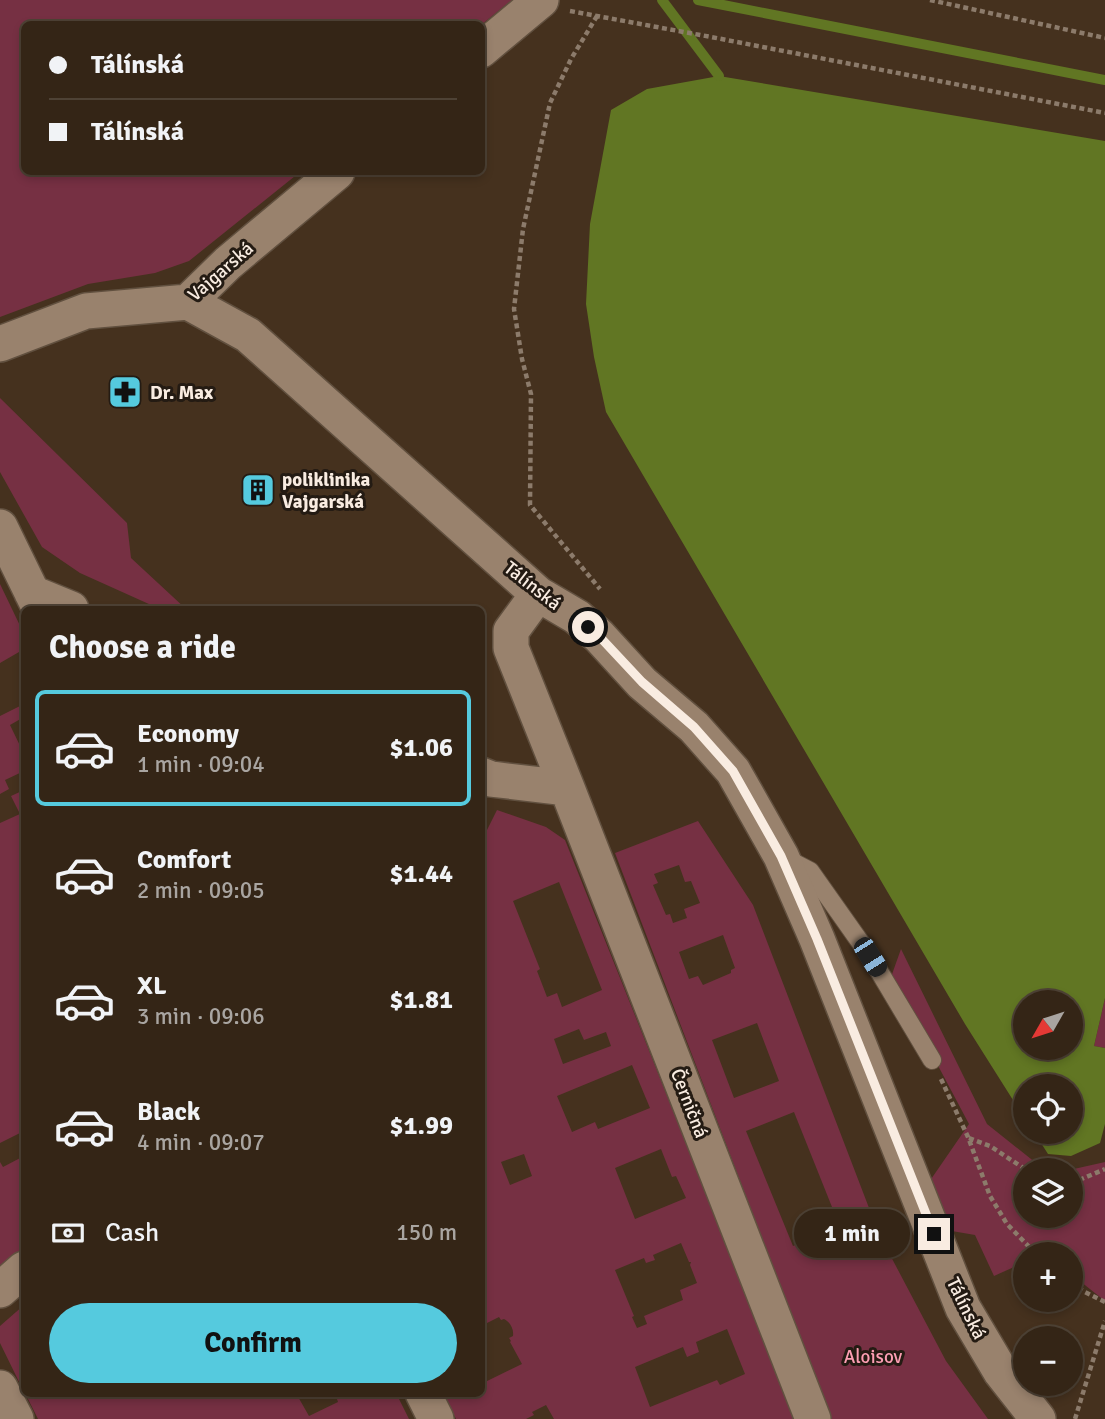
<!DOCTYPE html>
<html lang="en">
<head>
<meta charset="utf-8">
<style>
	body { margin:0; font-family:Signika,sans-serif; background:#3c2d1f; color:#f1f3f6; height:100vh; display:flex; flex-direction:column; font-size:26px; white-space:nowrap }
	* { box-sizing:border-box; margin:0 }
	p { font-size:23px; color:#a9a5a1 }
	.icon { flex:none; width:38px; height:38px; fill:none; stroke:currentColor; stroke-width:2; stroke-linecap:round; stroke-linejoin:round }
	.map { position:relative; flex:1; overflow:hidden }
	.drawer { position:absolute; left:21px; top:606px; width:464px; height:791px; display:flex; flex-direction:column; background:#342516; border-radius:10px; box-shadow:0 4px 10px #0003,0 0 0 2px #4e4235 }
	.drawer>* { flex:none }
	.guide { position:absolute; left:21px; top:21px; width:464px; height:154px; border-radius:10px; box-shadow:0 4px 10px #0003,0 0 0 2px #4e4235; display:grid; align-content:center; height:154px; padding:0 28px; background:#342516 }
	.needle { width:46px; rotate:231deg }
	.buttons { position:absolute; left:1013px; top:990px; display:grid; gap:14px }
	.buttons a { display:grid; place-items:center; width:70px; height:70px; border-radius:50%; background:#342516; box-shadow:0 4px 10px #0003,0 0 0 2px #4e4235; font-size:35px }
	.end { position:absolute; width:32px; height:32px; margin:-16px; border:9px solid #f9ece1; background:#111; box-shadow:0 0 0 4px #111 }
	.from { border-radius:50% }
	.bubble { position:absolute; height:49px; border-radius:24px; background:#342516; box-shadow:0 4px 10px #0003,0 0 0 2px #4e4235; font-size:23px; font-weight:700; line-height:49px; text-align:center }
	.car { position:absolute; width:21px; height:42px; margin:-21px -10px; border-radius:9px; box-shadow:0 0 5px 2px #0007; background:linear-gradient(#222 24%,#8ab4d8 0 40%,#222 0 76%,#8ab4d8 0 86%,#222 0) }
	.guide b { display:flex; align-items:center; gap:24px; height:66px; font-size:26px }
	.guide b+b { border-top:2px solid #4e4235 }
	.guide i { width:18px; height:18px; background:#f1f3f6 }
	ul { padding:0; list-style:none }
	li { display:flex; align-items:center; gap:21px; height:116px; margin:0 14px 10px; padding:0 14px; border:4px solid transparent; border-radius:10px }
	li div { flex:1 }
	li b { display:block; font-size:26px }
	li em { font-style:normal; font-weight:700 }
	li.active { border-color:#55cade }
	li>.icon { width:63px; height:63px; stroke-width:1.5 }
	h2 { padding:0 28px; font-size:32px; line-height:84px }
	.pay { display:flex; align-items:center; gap:18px; height:77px; padding:0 28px; font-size:26px }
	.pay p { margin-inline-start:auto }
	.action { display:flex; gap:14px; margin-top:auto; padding:14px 28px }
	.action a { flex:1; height:80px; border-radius:42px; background:#55cade; color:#111; font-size:28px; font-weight:700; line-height:80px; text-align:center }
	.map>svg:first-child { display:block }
</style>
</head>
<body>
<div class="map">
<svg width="1105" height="1419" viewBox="0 0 1105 1419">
	<rect width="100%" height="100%" fill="#45311e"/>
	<!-- green -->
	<path fill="#763043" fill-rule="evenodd" d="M0,0H512L481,25L24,24V172H300L189,261L155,273L88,284L0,317Z
		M0,398L127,523L131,558L186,609H160L80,573L42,547L0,472Z
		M0,584L24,634V663L19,652L0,663Z
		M24,704V717L10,725L24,754V771L5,780L9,789L0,794V716Z
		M24,790V1131L0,1143V823L20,814L11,796Z
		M497,810L546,827L565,840L796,1419H554L546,1405L532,1412L534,1415L526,1419H456L443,1393H481V1384L522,1364L510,1342L511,1341L509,1338L513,1336C514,1329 510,1322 504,1319L501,1320L499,1317L481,1326V842ZM559,882L602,990L562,1007L557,993L547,997L537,971L540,969L513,901ZM579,1029L584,1040L606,1032L611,1046L563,1064L554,1039ZM632,1065L650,1108L598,1129L595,1122L572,1132L557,1096ZM661,1149L672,1177L676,1176L686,1198L635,1219L615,1168ZM524,1154L532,1176L510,1185L501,1162ZM681,1243L689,1262H691L690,1265L697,1283L680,1290L683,1300L644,1316L647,1324L637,1328L632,1317L634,1316L615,1270L644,1258L646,1263L655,1260L653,1255ZM727,1329L745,1374L720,1385L717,1380L650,1407L635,1367L683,1347L687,1357L699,1352L696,1342Z
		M698,821L753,905L879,1234L946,1361L988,1419H831L615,853ZM679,865L685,882L691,881L700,903L684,909L687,918L673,923L670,914L666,915L653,885L658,883L654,874ZM723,935L735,968L731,970V973L703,985L698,976L689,979L679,952ZM757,1023L779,1081L734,1098L712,1040ZM794,1112L840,1227L793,1246L746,1131Z
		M901,949L987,1124L1046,1171H1026V1216H1071V1171H1065L1105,1162V1301L1071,1274V1255H1026L1025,1262L994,1276L975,1235L946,1230L927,1185L969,1124L891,977Z
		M1105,998V1048L1094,1046Z
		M24,1156V1251L0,1272V1162L3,1167Z
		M24,1305V1335L21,1338V1348L24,1352V1392L0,1343V1326Z
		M25,1393H299L297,1395L309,1416L338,1402L335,1393H396L409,1419H38Z"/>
	<!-- water -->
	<path fill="#617623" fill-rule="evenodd" d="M719,76L1105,141V998L1094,1046L1105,1048V1124L1100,1143L1071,1156L1048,1154L1034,1132H1071V1087H1026L1025,1119L965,1024L606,412L594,357L586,304L590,224L611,110L647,89ZM1026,1003H1071V1048H1026Z"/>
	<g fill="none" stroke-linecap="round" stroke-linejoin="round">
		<!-- stream -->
		<path stroke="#617623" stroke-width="10" d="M662,0L719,76
			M698,0L1105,80"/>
		<defs>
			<path id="lane" d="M787,859L810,871L870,956L932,1060"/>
			<path id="street" d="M481,50L541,0
				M188,302L248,335L538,594L577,617L599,636L642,683L694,727L733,771L781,856L817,939L963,1308L1001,1372L1038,1419
				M0,344L86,311L188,302L228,263L337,172
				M0,527L40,609
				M32,593L71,609
				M538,594L511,631V648L567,788L813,1419
				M481,775L491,779L567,788
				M0,1290L24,1269
				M0,1388L16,1419
				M423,1393L436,1419"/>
		</defs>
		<!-- lane casing -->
		<use href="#lane" stroke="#61503f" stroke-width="20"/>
		<!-- street casing -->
		<use href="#street" stroke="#61503f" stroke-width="38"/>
		<!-- path -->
		<path stroke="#8c7b6b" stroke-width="4.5" stroke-dasharray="5 3.5" stroke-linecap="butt" d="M930,0L1105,38
			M570,11L711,37L1105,113
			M597,16L571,59L550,103L523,229L514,309L522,359L531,394L530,505L600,589
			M941,1079L968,1137L990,1196L1007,1224L1037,1255
			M969,1138L990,1146L1028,1171
			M1071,1181H1077L1105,1169
			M1071,1283L1085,1292L1105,1302
			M1075,1419L1105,1321"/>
		<!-- lane -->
		<use href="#lane" stroke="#99826d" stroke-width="18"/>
		<!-- street -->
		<use href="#street" stroke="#99826d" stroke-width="35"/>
	</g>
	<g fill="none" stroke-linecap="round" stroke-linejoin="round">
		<!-- route -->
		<path stroke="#f9ece1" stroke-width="9" d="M588,627L599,636L642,682L694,727L733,771L781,856L817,939L934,1234"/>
	</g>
	<!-- icons -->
	<defs>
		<symbol id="pharmacy-square" viewBox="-11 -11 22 22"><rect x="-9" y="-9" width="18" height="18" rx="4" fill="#55cade" stroke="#241b13"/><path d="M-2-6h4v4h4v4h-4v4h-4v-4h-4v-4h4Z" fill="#111"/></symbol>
		<symbol id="building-square" viewBox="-11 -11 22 22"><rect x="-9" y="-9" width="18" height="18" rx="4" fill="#55cade" stroke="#241b13"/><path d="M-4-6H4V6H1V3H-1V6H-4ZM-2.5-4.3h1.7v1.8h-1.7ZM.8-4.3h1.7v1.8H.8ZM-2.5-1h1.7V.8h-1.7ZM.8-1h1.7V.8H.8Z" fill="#111"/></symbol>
	</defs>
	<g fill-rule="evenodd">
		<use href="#pharmacy-square" x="106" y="373" width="38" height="38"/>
		<use href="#building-square" x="239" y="471" width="38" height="38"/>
	</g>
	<g text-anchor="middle" stroke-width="6" stroke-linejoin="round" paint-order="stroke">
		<!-- street labels -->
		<g font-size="19" fill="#f9ece1" stroke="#241b13">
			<text transform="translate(220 271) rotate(-41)" y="7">Vajgarská</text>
			<text transform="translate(533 585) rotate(38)" y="7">Tálínská</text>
			<text transform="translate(690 1103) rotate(69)" y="7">Černičná</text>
			<text transform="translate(967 1308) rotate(64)" y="7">Tálínská</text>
		</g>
		<!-- poi labels -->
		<g font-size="19" font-weight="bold" fill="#f9ece1" stroke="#241b13" text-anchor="start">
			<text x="150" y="399">Dr. Max</text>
			<text x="282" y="486">poliklinika<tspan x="282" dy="22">Vajgarská</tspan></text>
		</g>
		<!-- park labels -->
		<g font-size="19" fill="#fc9eb3" stroke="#241b13">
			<text x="873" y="1363">Aloisov</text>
		</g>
	</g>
</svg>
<div class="buttons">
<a><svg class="needle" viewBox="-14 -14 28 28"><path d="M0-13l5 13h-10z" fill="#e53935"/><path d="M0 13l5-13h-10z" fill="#a9a5a1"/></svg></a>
<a><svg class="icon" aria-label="locate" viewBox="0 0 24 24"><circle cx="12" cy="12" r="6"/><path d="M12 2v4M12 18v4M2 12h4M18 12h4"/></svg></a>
<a><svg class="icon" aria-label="layers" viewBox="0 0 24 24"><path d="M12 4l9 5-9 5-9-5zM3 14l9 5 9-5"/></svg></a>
<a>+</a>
<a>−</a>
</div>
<i class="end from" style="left:588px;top:627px"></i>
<i class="end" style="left:934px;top:1234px"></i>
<div class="bubble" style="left:794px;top:1209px;width:116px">1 min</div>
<i class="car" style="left:870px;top:957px;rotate:148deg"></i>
<div class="guide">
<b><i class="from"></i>Tálínská</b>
<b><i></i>Tálínská</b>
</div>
<section class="drawer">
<h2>Choose a ride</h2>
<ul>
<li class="active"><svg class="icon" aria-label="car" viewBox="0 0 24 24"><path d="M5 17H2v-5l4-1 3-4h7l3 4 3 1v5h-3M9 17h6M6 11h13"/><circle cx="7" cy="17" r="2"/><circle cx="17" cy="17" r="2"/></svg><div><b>Economy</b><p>1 min · 09:04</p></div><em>$1.06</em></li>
<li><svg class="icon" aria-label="car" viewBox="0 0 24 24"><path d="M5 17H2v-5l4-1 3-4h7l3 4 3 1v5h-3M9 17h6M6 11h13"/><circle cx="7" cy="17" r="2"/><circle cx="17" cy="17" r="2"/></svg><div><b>Comfort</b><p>2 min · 09:05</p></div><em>$1.44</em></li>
<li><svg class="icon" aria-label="car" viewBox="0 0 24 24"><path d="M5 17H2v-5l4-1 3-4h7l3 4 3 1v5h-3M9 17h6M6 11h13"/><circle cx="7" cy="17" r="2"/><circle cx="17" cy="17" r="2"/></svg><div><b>XL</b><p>3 min · 09:06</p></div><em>$1.81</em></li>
<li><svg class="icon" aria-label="car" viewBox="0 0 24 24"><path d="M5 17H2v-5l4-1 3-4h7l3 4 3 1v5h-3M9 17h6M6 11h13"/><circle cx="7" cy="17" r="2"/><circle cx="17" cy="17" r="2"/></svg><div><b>Black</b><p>4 min · 09:07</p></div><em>$1.99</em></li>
</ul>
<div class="pay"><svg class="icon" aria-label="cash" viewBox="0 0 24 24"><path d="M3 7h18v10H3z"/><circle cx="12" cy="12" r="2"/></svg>Cash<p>150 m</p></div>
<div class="action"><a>Confirm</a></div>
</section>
</div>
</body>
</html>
